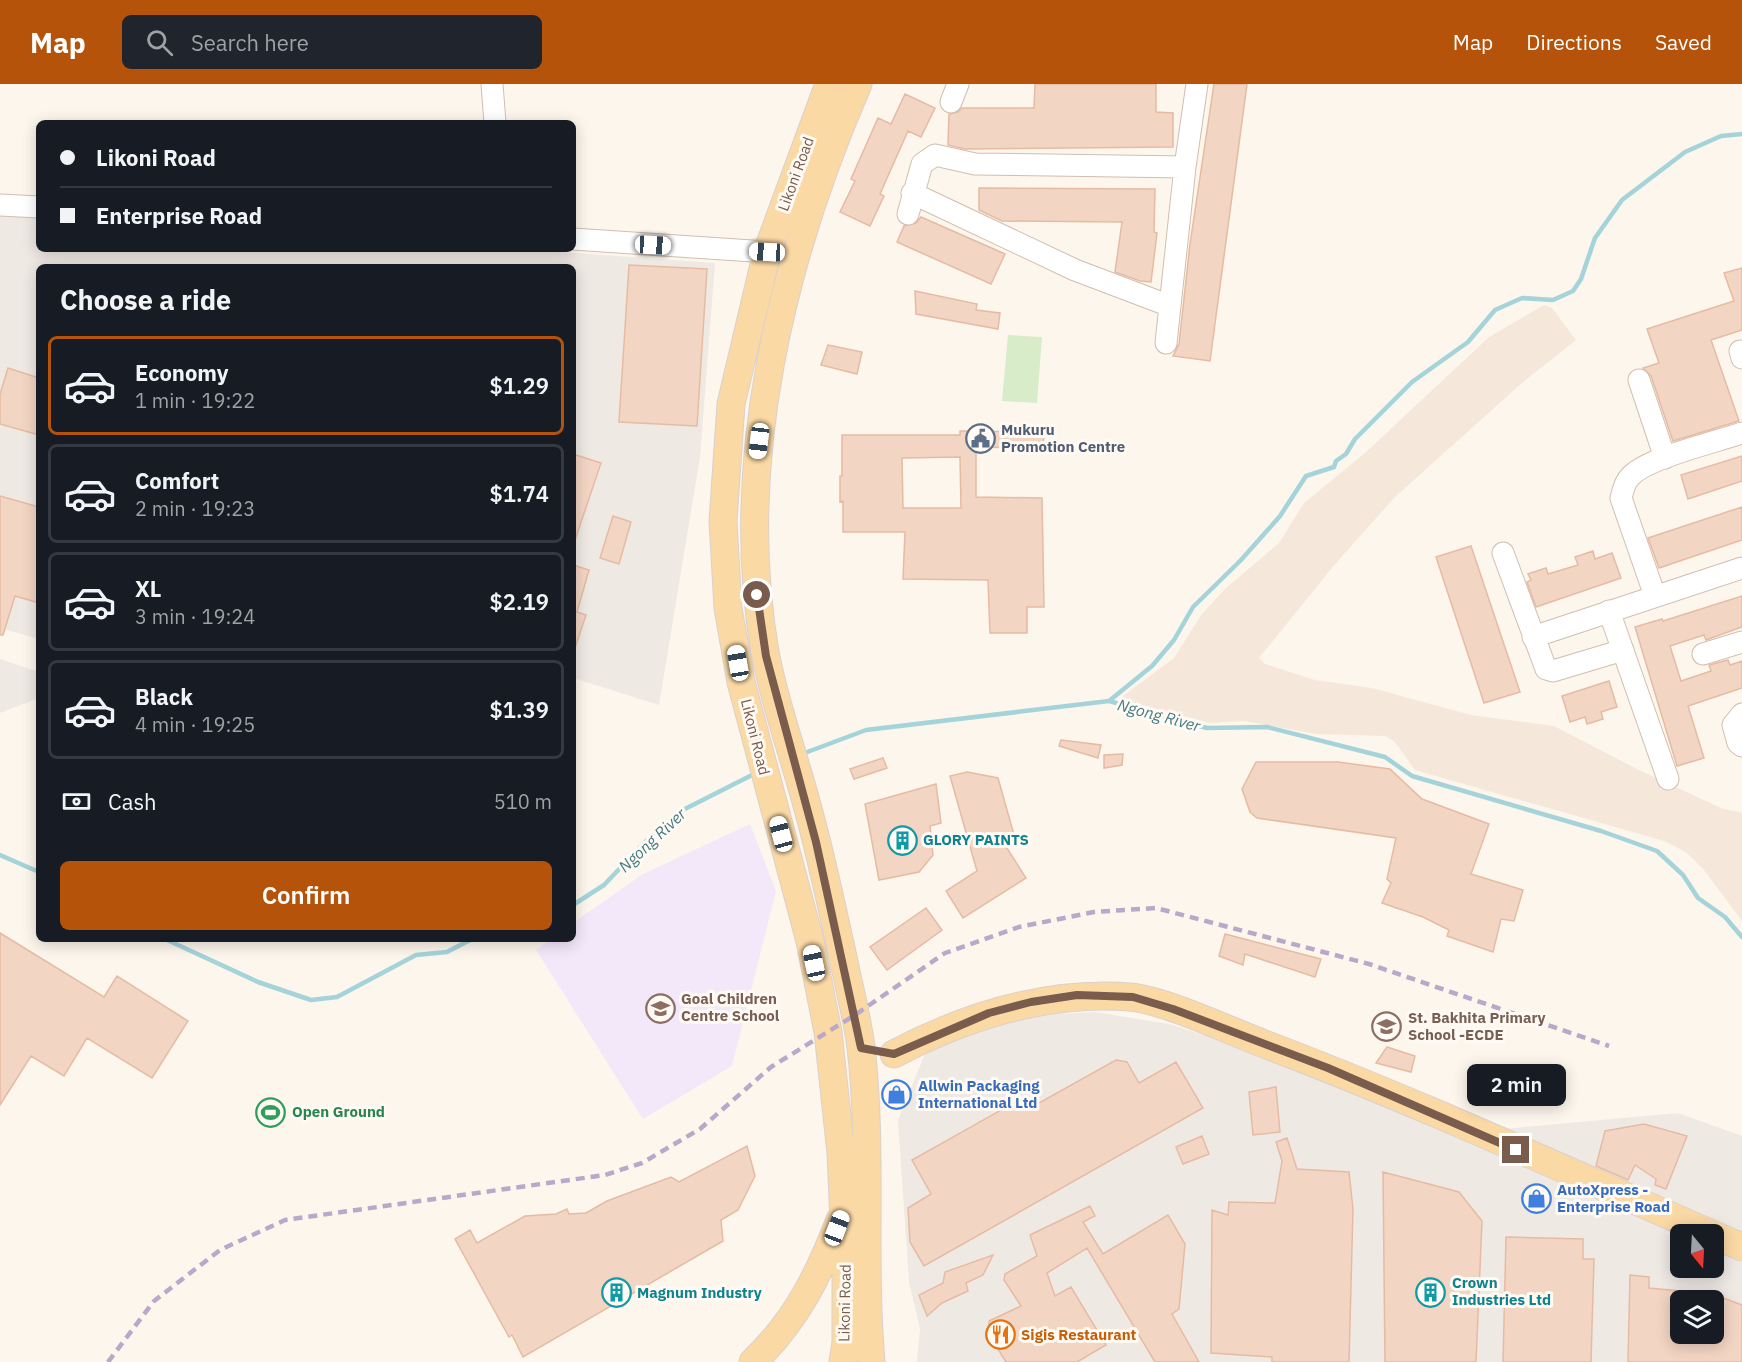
<!DOCTYPE html>
<html lang="en">
<head>
<meta charset="utf-8">
<style>
	body { margin:0; font-family:"IBM Plex Sans",sans-serif; background:#20242c; color:#f1f3f6; height:100vh; display:flex; flex-direction:column; font-size:22px; white-space:nowrap }
	* { box-sizing:border-box; margin:0 }
	p { font-size:20px; color:#9ea1a6 }
	.icon { flex:none; width:33px; height:33px; fill:none; stroke:currentColor; stroke-width:2; stroke-linecap:round; stroke-linejoin:round }
	.map { position:relative; flex:1; overflow:hidden }
	.side { position:absolute; left:36px; top:180px; width:540px; height:678px; display:flex; flex-direction:column; background:#171b24; border-radius:9px; box-shadow:0 3px 15px #0003 }
	.side>* { flex:none }
	.top-card { position:absolute; left:36px; top:36px; width:540px; height:132px; border-radius:9px; box-shadow:0 3px 15px #0003; display:grid; align-content:center; height:132px; padding:0 24px; background:#171b24 }
	.needle { width:39px; rotate:162deg }
	.fabs { position:absolute; left:1670px; top:1140px; display:grid; gap:12px }
	.fabs a { display:grid; place-items:center; width:54px; height:54px; border-radius:9px; background:#171b24; box-shadow:0 3px 15px #0003; font-size:30px }
	.end { position:absolute; width:27px; height:27px; margin:-14px; border:8px solid #7a5c4d; background:#fff; box-shadow:0 0 0 3px #fff }
	.from { border-radius:50% }
	.bubble { position:absolute; height:42px; border-radius:9px; background:#171b24; box-shadow:0 3px 15px #0003; font-size:20px; font-weight:600; line-height:42px; text-align:center }
	.car { position:absolute; width:18px; height:36px; margin:-18px -9px; border-radius:8px; box-shadow:0 0 4px 2px #0007; background:linear-gradient(#fff 24%,#345 0 40%,#fff 0 76%,#345 0 86%,#fff 0) }
	.top-card b { display:flex; align-items:center; gap:21px; height:57px; font-size:22px }
	.top-card b+b { border-top:2px solid #363941 }
	.top-card i { width:15px; height:15px; background:#f1f3f6 }
	ul { padding:0; list-style:none }
	li { display:flex; align-items:center; gap:18px; height:99px; margin:0 12px 9px; padding:0 12px; border:3px solid #363941; border-radius:9px }
	li div { flex:1 }
	li b { display:block; font-size:22px }
	li em { font-style:normal; font-weight:600 }
	li.selected { border-color:#b45309 }
	li>.icon { width:54px; height:54px; stroke-width:1.5 }
	h2 { padding:0 24px; font-size:27px; line-height:72px }
	.pay { display:flex; align-items:center; gap:15px; height:66px; padding:0 24px; font-size:22px }
	.pay p { margin-inline-start:auto }
	.primary-button { display:flex; gap:12px; margin-top:auto; padding:12px 24px }
	.primary-button a { flex:1; height:69px; border-radius:9px; background:#b45309; color:#fff; font-size:24px; font-weight:600; line-height:69px; text-align:center }
	header { display:flex; align-items:center; gap:36px; box-sizing:border-box; height:84px; padding:0 30px; background:#b45309; color:#fff }
	header strong { font-size:28px }
	nav { display:flex; gap:33px; margin-inline-start:auto; font-size:21px }
	.search { width:420px; height:54px; background:#20242c; display:flex; align-items:center; gap:15px; box-sizing:border-box; padding:0 21px; border-radius:9px; color:#9ea1a6; font-size:22px }
	.map>svg:first-child { display:block }
</style>
</head>
<body>
<header>
<strong>Map</strong>
<div class="search"><svg class="icon" aria-label="search" viewBox="0 0 24 24"><circle cx="10" cy="10" r="6"/><path d="M15 15l6 6"/></svg>Search here</div>
<nav><a>Map</a><a>Directions</a><a>Saved</a></nav>
</header>
<div class="map">
<svg width="1742" height="1278" viewBox="0 0 1742 1278">
	<rect width="100%" height="100%" fill="#fdf6ec"/>
	<!-- residential -->
	<path fill="#f5e8da" d="M1544,221L1552,224L1576,256L1523,298L1395,413L1336,479L1259,574L1265,580L1315,596L1372,604L1471,631L1554,642L1639,686L1721,724L1742,729V837L1704,786L1686,768L1664,757L1415,686L1395,658L1385,652L1316,650L1244,637L1210,639L1123,616V612L1174,574L1201,531L1226,504L1279,459L1304,419L1365,369L1489,253Z"/>
	<!-- industrial -->
	<path fill="#efe9e4" fill-rule="evenodd" d="M0,130L39,132V165H519L715,179L700,373L659,621L573,594V183H39V555L0,544Z
		M0,575L39,588V614L0,629Z
		M1095,928L1169,940L1503,1045L1678,1029L1742,1052V1278H917L920,1245L909,1198L898,1036L927,965L1014,932ZM1680,1150H1713V1184H1680ZM1680,1216H1713V1250H1680Z"/>
	<!-- education -->
	<path fill="#f3e8fa" d="M750,740L776,807L732,982L643,1035L536,866L551,855H573V839L643,790Z"/>
	<!-- green -->
	<path fill="#d8ecc9" d="M1008,251L1042,253L1037,319L1002,317Z"/>
	<g fill="none" stroke-linecap="round" stroke-linejoin="round">
		<!-- stream -->
		<path stroke="#a5d3da" stroke-width="4.5" d="M1109,617L1152,582L1174,556L1193,523L1241,476L1280,432L1306,392L1334,383L1336,377L1346,370L1355,355L1412,298L1468,258L1495,226L1522,214L1553,216L1573,207L1581,195L1595,154L1622,116L1685,68L1721,52L1742,50
			M802,670L866,646L1109,617L1207,644L1267,643L1385,673L1412,692L1601,747L1657,767L1683,791L1698,814L1725,833L1742,853
			M0,771L39,788
			M573,821L604,801L643,760L679,728L756,689
			M165,855L258,898L311,916L337,913L416,871L447,868L472,855"/>
	</g>
	<!-- building -->
	<path fill="#f3d5c3" stroke="#e6bba3" stroke-width="1.5" fill-rule="evenodd" d="M1035,0H1156V28L1173,29V63L965,65L948,61L949,30L958,28L962,24H1034Z
		M1214,0H1247L1210,277L1173,272L1179,260L1190,160Z
		M905,10L935,24L921,53L908,47L880,110L884,112L870,142L840,128L855,97L851,95L878,34L891,40Z
		M979,104L1155,105L1154,148L1157,149L1151,198L1140,197L1115,188L1122,138L1002,137L979,126Z
		M921,133L1005,170L991,200L897,158L904,142L916,139Z
		M629,181L707,185L697,342L619,338Z
		M1742,184V246L1711,256L1739,337L1673,357L1651,292L1643,284L1659,279L1647,245L1734,217L1724,189Z
		M915,207L977,220L976,226L1000,229L998,245L916,230Z
		M828,261L862,268L857,290L821,281Z
		M8,284L39,294V351L0,340V310Z
		M960,347L1044,348L1043,364L976,363V413L1042,414L1044,523H1027V549H990L988,496L903,495L905,448H843V417L840,418V392H842V351H960ZM960,373L961,424H903L902,374Z
		M573,370L601,379L575,456H573Z
		M1742,372V397L1688,415L1681,391Z
		M0,412L39,423V519L15,512L3,551H0Z
		M1742,423V456L1659,484L1648,454Z
		M613,432L631,438L619,480L600,474Z
		M1471,462L1520,608L1484,619L1436,473Z
		M1593,467L1595,475L1612,469L1621,494L1536,523L1527,498L1531,496L1528,490L1546,484L1548,490L1578,481L1575,473Z
		M573,481L589,486L577,528L586,531L575,564L573,563Z
		M1742,512V543L1706,556L1704,551L1670,562L1681,597L1711,587L1709,581L1728,576L1730,581L1742,577V604L1688,622L1704,674L1677,682L1635,543L1662,535L1663,537Z
		M1609,597L1617,623L1601,628L1603,635L1587,640L1585,633L1570,638L1562,612Z
		M1061,656L1101,661L1098,674L1059,662Z
		M1123,670L1122,681L1104,684V671Z
		M883,674L887,684L854,695L850,685Z
		M1256,678H1338L1390,685L1422,715L1489,740L1471,790L1523,806L1514,837L1501,835L1493,868L1447,852L1449,846L1423,833L1382,819L1391,799L1387,795L1396,754L1257,734L1250,728L1242,705Z
		M967,688L998,694L1016,758L1005,761L1026,794L963,834L946,807L977,787L950,692Z
		M936,700L941,739L930,742L933,771L919,788L879,796L865,720Z
		M926,824L942,846L887,886L870,863Z
		M0,849L104,913L117,892L188,937L152,994L87,954L64,992L31,972L0,1021Z
		M1225,850L1321,875L1315,893L1245,870L1243,881L1219,872Z
		M1387,963L1415,972L1411,988L1376,979Z
		M1116,976L1127,978L1139,999L1176,978L1203,1024L924,1182L910,1158L908,1124L931,1110L912,1076L1026,1012L1032,1023Z
		M1276,1003L1280,1048L1253,1051L1249,1008Z
		M1644,1040L1687,1052L1666,1105L1655,1101L1656,1095L1635,1081L1628,1096L1596,1082L1605,1047Z
		M1202,1052L1209,1070L1183,1080L1176,1063Z
		M1287,1054L1297,1085L1349,1088L1353,1125L1349,1278H1272V1273L1211,1269L1212,1126L1228,1131L1229,1118L1275,1119L1282,1077L1276,1058Z
		M747,1062L755,1092L738,1126L721,1136L723,1157L523,1273L512,1251L509,1253L455,1155L470,1146L477,1159L525,1132L556,1130L567,1125L569,1130L586,1129L607,1117L671,1093L679,1098Z
		M1383,1088L1459,1108L1482,1137L1476,1278H1385Z
		M1090,1122L1095,1132L1083,1138L1103,1170L1168,1131L1185,1160L1179,1225L1172,1230L1199,1278H1155L1087,1164L1047,1189L1055,1212L1071,1203L1106,1261L1077,1278H1006L993,1257H989V1237L1021,1222L1004,1196L1005,1190L1037,1172L1030,1151Z
		M1506,1153L1583,1155V1175H1594L1591,1278H1503Z
		M993,1171L983,1191L966,1199L968,1207L942,1219L927,1232L919,1211L943,1199L945,1188Z
		M1630,1191L1649,1193V1204L1680,1207V1250H1713V1210L1742,1221V1278H1628Z"/>
	<g fill="none" stroke-linecap="round" stroke-linejoin="round">
		<defs>
			<path id="minor" d="M492,0L495,39
				M951,18L958,0
				M912,109L1075,186L1170,222
				M0,121L39,123
				M908,130L922,80L935,71L975,80L1185,83
				M573,155L767,168
				M1166,259L1185,83L1197,0
				M1740,267L1742,274
				M1639,296L1665,374
				M1503,469L1546,585L1553,587L1623,566
				M1655,512L1621,414C1623,407 1624,399 1630,393C1646,374 1716,358 1742,349
				M1609,527L1668,695
				M1533,553L1742,484
				M1703,570L1742,558
				M1742,630L1733,641L1738,659L1742,662"/>
			<path id="major" d="M829,0L767,168L731,320L723,437L728,524L741,598L810,857L828,948L841,1069L846,1185V1258L843,1278
				M858,0C782,175 732,378 765,568C774,617 792,666 805,714C820,766 831,820 843,873C849,903 857,933 861,963C873,1068 862,1174 871,1278
				M894,970C968,931 1046,907 1130,913C1165,916 1232,948 1267,961C1428,1022 1584,1095 1742,1163
				M753,1278C796,1237 819,1191 840,1136"/>
		</defs>
		<!-- minor casing -->
		<use href="#minor" stroke="#d1beb0" stroke-width="23"/>
		<!-- major casing -->
		<use href="#major" stroke="#dad1cd" stroke-width="29"/>
		<!-- minor -->
		<use href="#minor" stroke="#fff" stroke-width="21"/>
		<!-- major -->
		<use href="#major" stroke="#fbd9a5" stroke-width="27"/>
		<!-- rail -->
		<path stroke="#b9a8c9" stroke-width="4.5" stroke-dasharray="9 6" stroke-linecap="butt" d="M108,1278L154,1217L220,1166L285,1136L605,1091L642,1079L700,1045L771,983L855,931L945,869L1019,843L1094,828L1156,824L1369,880L1609,962"/>
	</g>
	<g fill="none" stroke-linecap="round" stroke-linejoin="round">
		<!-- route -->
		<path stroke="#7a5c4d" stroke-width="8" d="M757,511L766,572L816,758L861,964L894,970L989,929L1031,918L1077,911L1133,913L1173,925L1328,984L1516,1066"/>
	</g>
	<!-- icons -->
	<defs>
		<symbol id="civic-ring" viewBox="-11 -11 22 22"><circle r="9.5" fill="#fffaf3" stroke="#5c6f8a" stroke-width="1.5"/><path d="M-.6-6.5H3V-4.5H.6V-3L4-1V1h2V6H-6V1h2V-1L-.6-3ZM-1.2 2.5V6h2.4V2.5Z" fill="#5c6f8a"/></symbol>
		<symbol id="building-ring" viewBox="-11 -11 22 22"><circle r="9.5" fill="#fffaf3" stroke="#0f9aa8" stroke-width="1.5"/><path d="M-4-6H4V6H1V3H-1V6H-4ZM-2.5-4.3h1.7v1.8h-1.7ZM.8-4.3h1.7v1.8H.8ZM-2.5-1h1.7V.8h-1.7ZM.8-1h1.7V.8H.8Z" fill="#0f9aa8"/></symbol>
		<symbol id="school-ring" viewBox="-11 -11 22 22"><circle r="9.5" fill="#fffaf3" stroke="#8d6e63" stroke-width="1.5"/><path d="M0-5L7-2L0 1L-7-2ZM-4 1L0 2.5L4 1V4Q0 6-4 4Z" fill="#8d6e63"/></symbol>
		<symbol id="shop-ring" viewBox="-11 -11 22 22"><circle r="9.5" fill="#fffaf3" stroke="#3f7fe0" stroke-width="1.5"/><path d="M-5-2.5h2.3a2.7 3.5 0 0 1 5.4 0H5L5.5 6h-11ZM-1.5-2.5h3a1.5 2.3 0 0 0-3 0Z" fill="#3f7fe0"/></symbol>
		<symbol id="stadium-ring" viewBox="-11 -11 22 22"><circle r="9.5" fill="#fffaf3" stroke="#2e9e5b" stroke-width="1.5"/><path d="M0-5a6.5 5 0 1 0 0 10a6.5 5 0 1 0 0-10ZM-3.5-1.8h7v3.6h-7Z" fill="#2e9e5b"/></symbol>
		<symbol id="restaurant-ring" viewBox="-11 -11 22 22"><circle r="9.5" fill="#fffaf3" stroke="#e8710a" stroke-width="1.5"/><path d="M-5-6h1v4h1v-4h1v4h1v-4h1v5L-1.5 .5V6h-2V.5L-5-1ZM5-6V6H3V1.5H1.5Q1.5-4 5-6Z" fill="#e8710a"/></symbol>
	</defs>
	<g fill-rule="evenodd">
		<use href="#civic-ring" x="964" y="338" width="33" height="33"/>
		<use href="#building-ring" x="886" y="740" width="33" height="33"/>
		<use href="#school-ring" x="644" y="908" width="33" height="33"/>
		<use href="#school-ring" x="1370" y="926" width="33" height="33"/>
		<use href="#shop-ring" x="880" y="994" width="33" height="33"/>
		<use href="#stadium-ring" x="254" y="1012" width="33" height="33"/>
		<use href="#shop-ring" x="1520" y="1098" width="33" height="33"/>
		<use href="#building-ring" x="1414" y="1192" width="33" height="33"/>
		<use href="#building-ring" x="600" y="1192" width="33" height="33"/>
		<use href="#restaurant-ring" x="984" y="1234" width="33" height="33"/>
	</g>
	<g text-anchor="middle" stroke-width="6" stroke-linejoin="round" paint-order="stroke">
		<!-- street labels -->
		<g font-size="15" fill="#7a5c4d" stroke="#fffaf3">
			<text transform="translate(796 90) rotate(-70)" y="5">Likoni Road</text>
			<text transform="translate(755 653) rotate(76)" y="5">Likoni Road</text>
			<text transform="translate(845 1219) rotate(-89)" y="5">Likoni Road</text>
		</g>
		<!-- service labels -->
		<g font-size="15" font-weight="bold" fill="#4e5e75" stroke="#fffaf3" text-anchor="start">
			<text x="1001" y="351">Mukuru<tspan x="1001" dy="17">Promotion Centre</tspan></text>
		</g>
		<!-- culture labels -->
		<g font-size="15" font-weight="bold" fill="#0d838f" stroke="#fffaf3" text-anchor="start">
			<text x="923" y="761">GLORY PAINTS</text>
			<text x="1452" y="1204">Crown<tspan x="1452" dy="17">Industries Ltd</tspan></text>
			<text x="637" y="1214">Magnum Industry</text>
		</g>
		<!-- education labels -->
		<g font-size="15" font-weight="bold" fill="#785e54" stroke="#fffaf3" text-anchor="start">
			<text x="681" y="920">Goal Children<tspan x="681" dy="17">Centre School</tspan></text>
			<text x="1408" y="939">St. Bakhita Primary<tspan x="1408" dy="17">School -ECDE</tspan></text>
		</g>
		<!-- shop labels -->
		<g font-size="15" font-weight="bold" fill="#366cbe" stroke="#fffaf3" text-anchor="start">
			<text x="918" y="1007">Allwin Packaging<tspan x="918" dy="17">International Ltd</tspan></text>
			<text x="1557" y="1111">AutoXpress -<tspan x="1557" dy="17">Enterprise Road</tspan></text>
		</g>
		<!-- leisure labels -->
		<g font-size="15" font-weight="bold" fill="#27864d" stroke="#fffaf3" text-anchor="start">
			<text x="292" y="1033">Open Ground</text>
		</g>
		<!-- food labels -->
		<g font-size="15" font-weight="bold" fill="#c56008" stroke="#fffaf3" text-anchor="start">
			<text x="1021" y="1256">Sigis Restaurant</text>
		</g>
		<!-- water labels -->
		<g font-size="16" font-style="italic" fill="#437c86" stroke="#fffaf3">
			<text transform="translate(1159 631) rotate(15)" y="6">Ngong River</text>
			<text transform="translate(652 756) rotate(-43)" y="6">Ngong River</text>
		</g>
	</g>
</svg>
<div class="fabs">
<a><svg class="needle" viewBox="-14 -14 28 28"><path d="M0-13l5 13h-10z" fill="#e53935"/><path d="M0 13l5-13h-10z" fill="#9ea1a6"/></svg></a>
<a><svg class="icon" aria-label="layers" viewBox="0 0 24 24"><path d="M12 4l9 5-9 5-9-5zM3 14l9 5 9-5"/></svg></a>
</div>
<i class="end from" style="left:757px;top:511px"></i>
<i class="end" style="left:1516px;top:1066px"></i>
<div class="bubble" style="left:1467px;top:980px;width:99px">2 min</div>
<i class="car" style="left:653px;top:161px;rotate:93deg"></i>
<i class="car" style="left:767px;top:168px;rotate:273deg"></i>
<i class="car" style="left:759px;top:357px;rotate:187deg"></i>
<i class="car" style="left:738px;top:579px;rotate:350deg"></i>
<i class="car" style="left:781px;top:750px;rotate:345deg"></i>
<i class="car" style="left:814px;top:879px;rotate:348deg"></i>
<i class="car" style="left:837px;top:1144px;rotate:21deg"></i>
<div class="top-card">
<b><i class="from"></i>Likoni Road</b>
<b><i></i>Enterprise Road</b>
</div>
<section class="side">
<h2>Choose a ride</h2>
<ul>
<li class="selected"><svg class="icon" aria-label="car" viewBox="0 0 24 24"><path d="M5 17H2v-5l4-1 3-4h7l3 4 3 1v5h-3M9 17h6M6 11h13"/><circle cx="7" cy="17" r="2"/><circle cx="17" cy="17" r="2"/></svg><div><b>Economy</b><p>1 min · 19:22</p></div><em>$1.29</em></li>
<li><svg class="icon" aria-label="car" viewBox="0 0 24 24"><path d="M5 17H2v-5l4-1 3-4h7l3 4 3 1v5h-3M9 17h6M6 11h13"/><circle cx="7" cy="17" r="2"/><circle cx="17" cy="17" r="2"/></svg><div><b>Comfort</b><p>2 min · 19:23</p></div><em>$1.74</em></li>
<li><svg class="icon" aria-label="car" viewBox="0 0 24 24"><path d="M5 17H2v-5l4-1 3-4h7l3 4 3 1v5h-3M9 17h6M6 11h13"/><circle cx="7" cy="17" r="2"/><circle cx="17" cy="17" r="2"/></svg><div><b>XL</b><p>3 min · 19:24</p></div><em>$2.19</em></li>
<li><svg class="icon" aria-label="car" viewBox="0 0 24 24"><path d="M5 17H2v-5l4-1 3-4h7l3 4 3 1v5h-3M9 17h6M6 11h13"/><circle cx="7" cy="17" r="2"/><circle cx="17" cy="17" r="2"/></svg><div><b>Black</b><p>4 min · 19:25</p></div><em>$1.39</em></li>
</ul>
<div class="pay"><svg class="icon" aria-label="cash" viewBox="0 0 24 24"><path d="M3 7h18v10H3z"/><circle cx="12" cy="12" r="2"/></svg>Cash<p>510 m</p></div>
<div class="primary-button"><a>Confirm</a></div>
</section>
</div>
</body>
</html>
